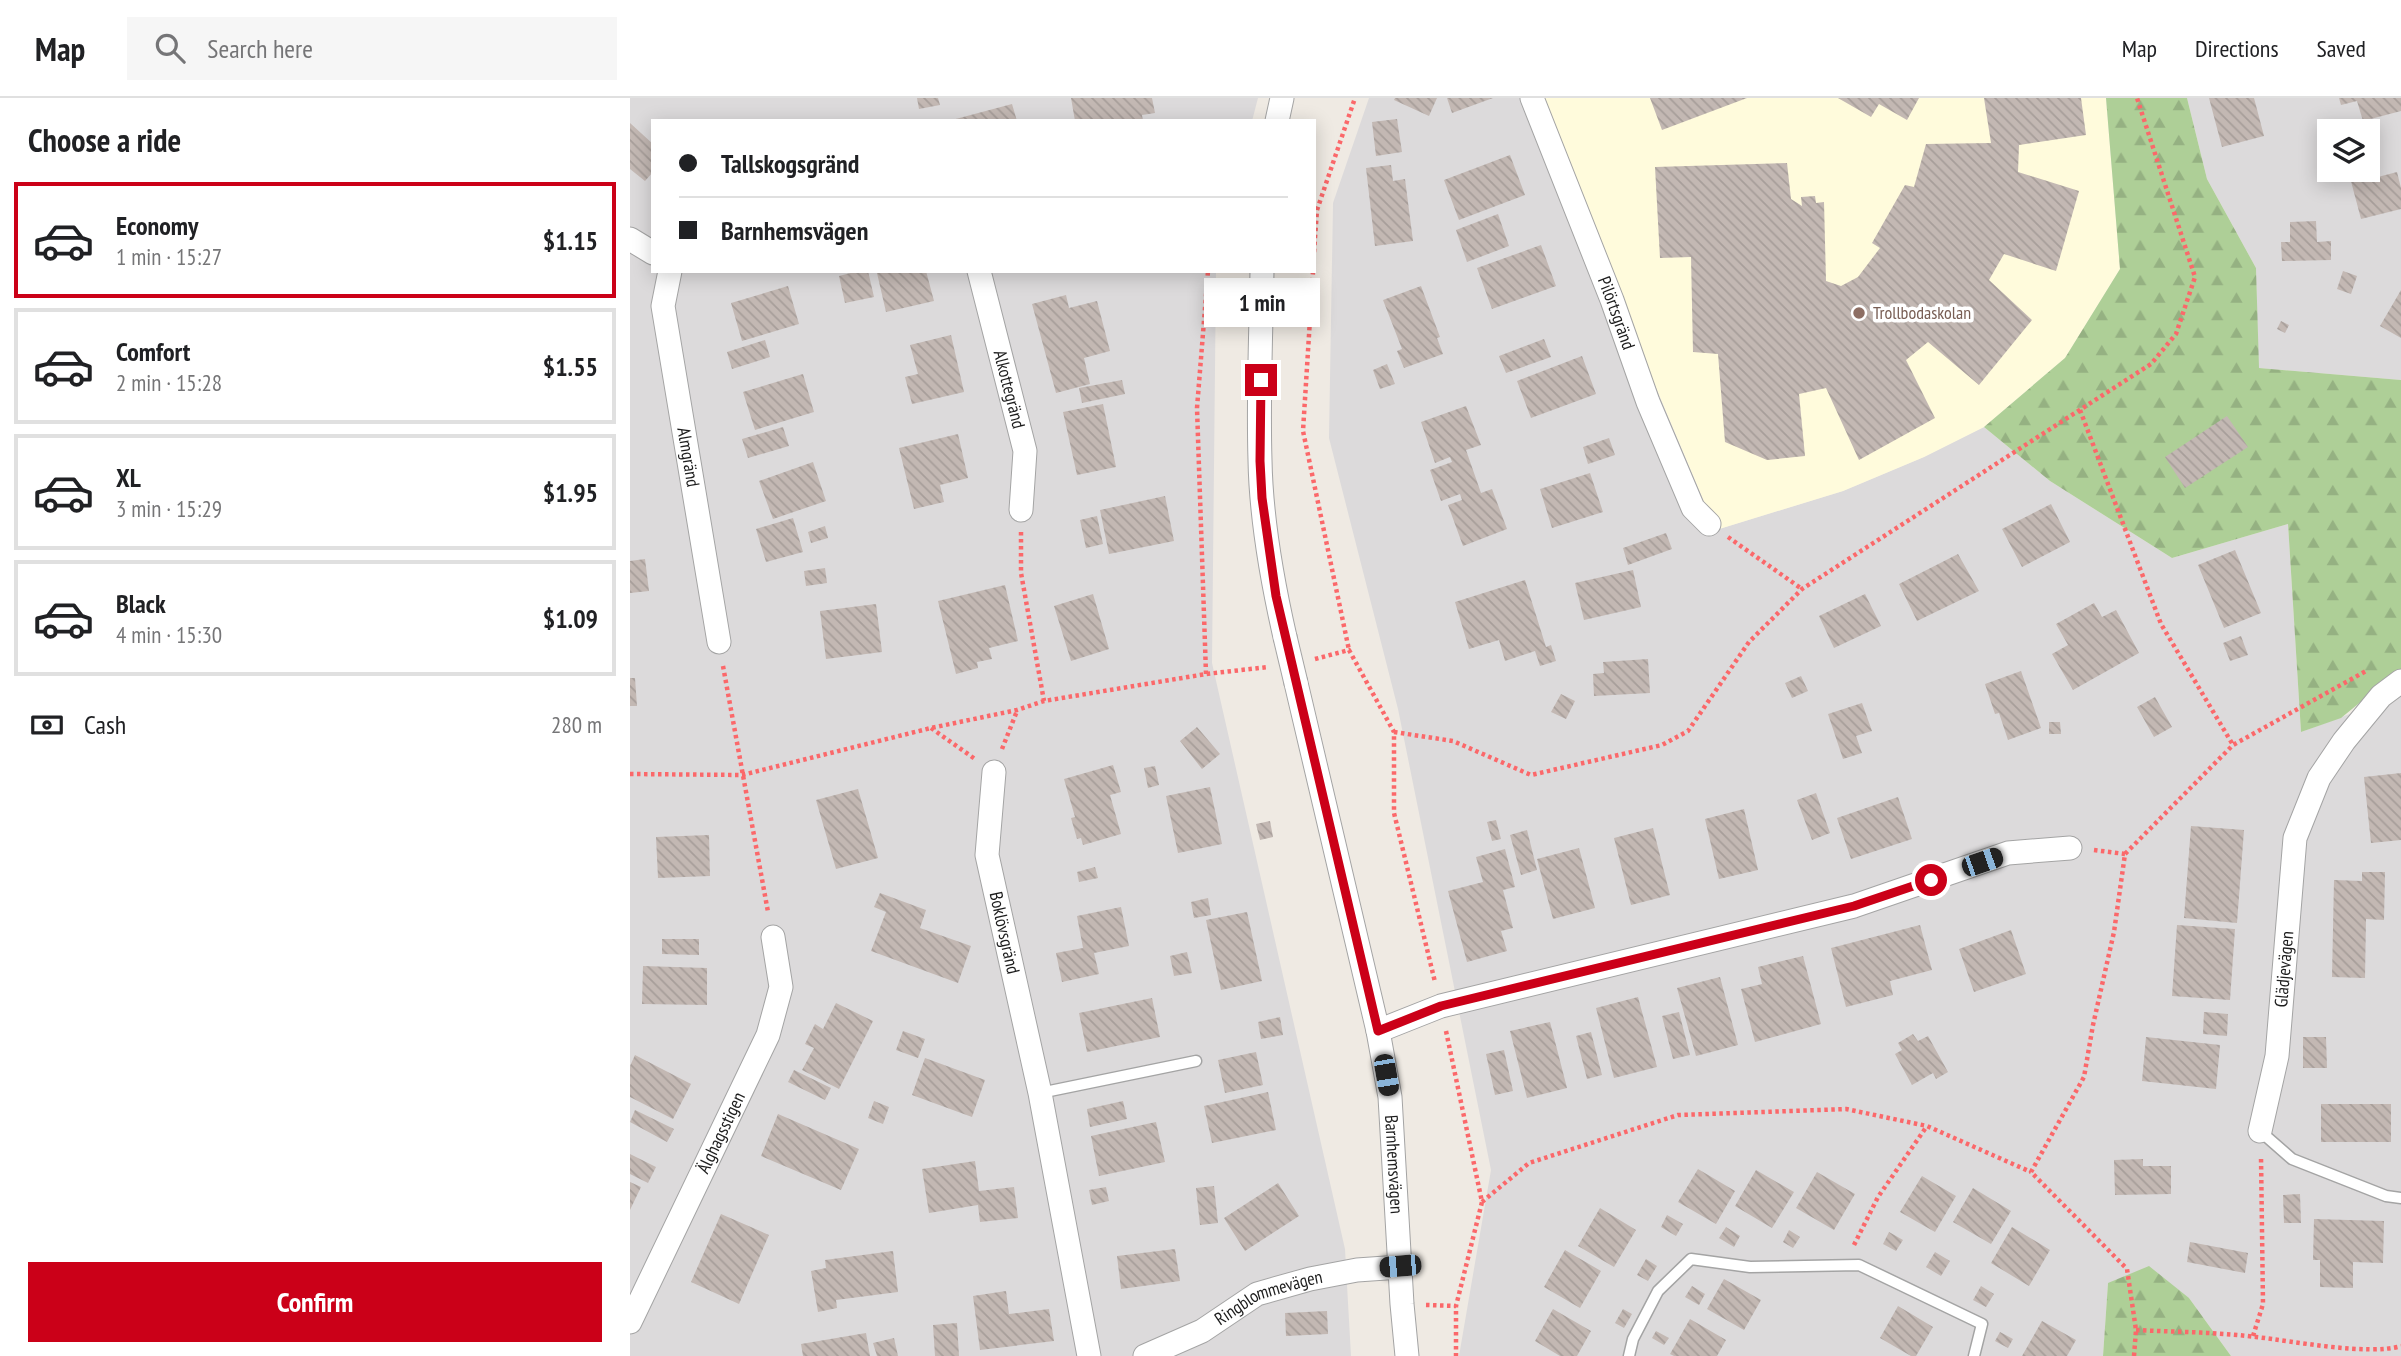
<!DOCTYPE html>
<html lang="en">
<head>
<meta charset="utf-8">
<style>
	body { margin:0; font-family:"PT Sans Narrow",sans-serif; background:#f6f6f6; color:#202124; height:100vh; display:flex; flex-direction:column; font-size:26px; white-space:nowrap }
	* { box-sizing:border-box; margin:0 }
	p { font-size:23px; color:#757577 }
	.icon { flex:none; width:38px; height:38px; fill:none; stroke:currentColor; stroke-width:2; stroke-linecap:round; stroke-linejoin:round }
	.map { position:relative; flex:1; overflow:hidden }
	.details { display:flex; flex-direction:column; background:#fff; width:630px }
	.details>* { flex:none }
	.hud { position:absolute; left:21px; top:21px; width:665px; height:154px; border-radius:0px; box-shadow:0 4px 18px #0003; display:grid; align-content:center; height:154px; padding:0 28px; background:#fff }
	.buttons { position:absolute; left:1687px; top:21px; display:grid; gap:14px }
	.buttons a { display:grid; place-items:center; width:63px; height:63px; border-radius:0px; background:#fff; box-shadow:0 4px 18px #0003; font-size:35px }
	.end { position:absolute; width:32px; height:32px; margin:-16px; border:9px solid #cb0018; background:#fff; box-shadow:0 0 0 4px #fff }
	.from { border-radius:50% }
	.bubble { position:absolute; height:49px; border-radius:0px; background:#fff; box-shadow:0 4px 18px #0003; font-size:23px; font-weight:600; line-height:49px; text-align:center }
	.car { position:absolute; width:21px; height:42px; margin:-21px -10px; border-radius:9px; box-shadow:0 0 5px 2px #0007; background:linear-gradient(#222 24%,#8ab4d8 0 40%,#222 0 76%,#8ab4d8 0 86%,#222 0) }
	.hud b { display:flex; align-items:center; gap:24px; height:66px; font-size:26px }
	.hud b+b { border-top:2px solid #e0e0e0 }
	.hud i { width:18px; height:18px; background:#202124 }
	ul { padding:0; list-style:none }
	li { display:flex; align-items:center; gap:21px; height:116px; margin:0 14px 10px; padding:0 14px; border:4px solid #e0e0e0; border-radius:0px }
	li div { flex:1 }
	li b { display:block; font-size:26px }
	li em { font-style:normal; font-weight:600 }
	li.current { border-color:#cb0018 }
	li>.icon { width:63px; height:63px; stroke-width:1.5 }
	h2 { padding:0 28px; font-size:32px; line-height:84px }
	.pay { display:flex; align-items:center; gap:18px; height:77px; padding:0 28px; font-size:26px }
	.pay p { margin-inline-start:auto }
	.primary-button { display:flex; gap:14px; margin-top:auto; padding:14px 28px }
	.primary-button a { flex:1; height:80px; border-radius:0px; background:#cb0018; color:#fff; font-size:28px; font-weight:600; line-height:80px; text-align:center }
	header { display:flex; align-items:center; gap:42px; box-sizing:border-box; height:98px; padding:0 35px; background:#fff; border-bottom:2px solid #e0e0e0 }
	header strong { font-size:33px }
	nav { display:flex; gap:38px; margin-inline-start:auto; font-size:24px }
	.search { width:490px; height:63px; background:#f6f6f6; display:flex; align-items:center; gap:18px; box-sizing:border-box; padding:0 24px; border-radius:0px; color:#757577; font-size:26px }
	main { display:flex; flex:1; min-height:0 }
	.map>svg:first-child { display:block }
</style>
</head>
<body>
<header>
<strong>Map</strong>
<div class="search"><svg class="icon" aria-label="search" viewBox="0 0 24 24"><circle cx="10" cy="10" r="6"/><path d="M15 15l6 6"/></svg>Search here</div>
<nav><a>Map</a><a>Directions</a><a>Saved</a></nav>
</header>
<main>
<section class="details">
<h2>Choose a ride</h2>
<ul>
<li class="current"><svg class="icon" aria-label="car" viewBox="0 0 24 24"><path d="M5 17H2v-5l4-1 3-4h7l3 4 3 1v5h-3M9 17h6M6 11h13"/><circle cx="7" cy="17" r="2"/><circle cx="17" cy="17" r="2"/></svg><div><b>Economy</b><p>1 min · 15:27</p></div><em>$1.15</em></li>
<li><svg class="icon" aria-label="car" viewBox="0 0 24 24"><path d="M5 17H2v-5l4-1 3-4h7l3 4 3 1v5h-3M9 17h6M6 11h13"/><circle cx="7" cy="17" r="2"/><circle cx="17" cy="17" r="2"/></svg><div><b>Comfort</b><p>2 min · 15:28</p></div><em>$1.55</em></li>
<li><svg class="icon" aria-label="car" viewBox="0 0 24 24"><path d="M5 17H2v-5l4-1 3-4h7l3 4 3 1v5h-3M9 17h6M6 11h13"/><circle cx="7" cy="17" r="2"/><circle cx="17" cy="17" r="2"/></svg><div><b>XL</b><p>3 min · 15:29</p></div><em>$1.95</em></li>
<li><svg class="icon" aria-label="car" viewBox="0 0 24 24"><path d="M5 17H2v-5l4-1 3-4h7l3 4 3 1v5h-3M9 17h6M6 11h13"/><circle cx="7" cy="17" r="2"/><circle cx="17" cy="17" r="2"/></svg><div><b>Black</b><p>4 min · 15:30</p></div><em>$1.09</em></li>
</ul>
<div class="pay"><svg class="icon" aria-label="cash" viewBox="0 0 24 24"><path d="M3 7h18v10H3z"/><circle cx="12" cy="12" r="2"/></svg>Cash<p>280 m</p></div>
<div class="primary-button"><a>Confirm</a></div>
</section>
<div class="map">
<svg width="1771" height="1258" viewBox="0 0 1771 1258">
	<defs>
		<pattern id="forest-firs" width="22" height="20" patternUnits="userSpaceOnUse" patternTransform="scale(1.75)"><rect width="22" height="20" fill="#aecf97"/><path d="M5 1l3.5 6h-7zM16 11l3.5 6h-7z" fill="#95b182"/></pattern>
		<pattern id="building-back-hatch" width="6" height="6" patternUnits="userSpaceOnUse" patternTransform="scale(1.75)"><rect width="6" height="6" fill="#c3b8b3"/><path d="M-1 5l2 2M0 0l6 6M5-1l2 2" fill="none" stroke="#a79e9a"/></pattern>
	</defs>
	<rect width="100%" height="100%" fill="#efeae3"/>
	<!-- residential -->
	<path fill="#dcdadb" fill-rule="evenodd" d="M0,0H628L622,23H23V173H586L582,565L715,1151L721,1258H0Z
		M739,0H904L1086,432L1213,393L1294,359L1354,329L1420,383L1542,460L1658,426L1671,634L1771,597V1258H1601L1559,1200L1478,1185L1473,1258H829L861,1072L768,611L699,340L703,105Z
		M1557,0H1771V282L1628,270L1626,170L1577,81ZM1699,33H1738V72H1699Z"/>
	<!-- education -->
	<path fill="#fffbdc" d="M904,0H1476L1490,171L1435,260L1354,329L1294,359L1213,393L1086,432Z"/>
	<!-- forest -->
	<path fill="url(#forest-firs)" d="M1476,0H1557L1577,81L1626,170L1629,270L1771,282V571L1711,620L1671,634L1658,426L1542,460L1420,383L1354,329L1435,260L1490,171Z
		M1519,1168L1559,1200L1601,1258H1473L1478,1185Z"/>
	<!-- building -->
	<path fill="url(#building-back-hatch)" d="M287,0H308L310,7L289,11Z
		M441,0H522L525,15L512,17L513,23H445Z
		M765,0H807L799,18L764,2Z
		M817,0H863L822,15Z
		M1020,0H1117L1032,32Z
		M1208,0H1289L1277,22L1249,6L1241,19Z
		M1354,0H1451L1456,37L1389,47L1388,74L1449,93L1426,173L1374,156L1359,182L1402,222L1349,287L1298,244L1276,262L1305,320L1229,362L1196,290L1169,296L1175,358L1137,362L1095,344L1088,256L1063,254L1061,159L1030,160L1025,69L1157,65L1161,101L1172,108L1171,99L1185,98L1186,105L1194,104L1196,183L1211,188L1228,179L1250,150L1242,145L1275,87L1284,89L1296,46L1361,45Z
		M1579,0H1624L1634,38L1592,49Z
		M1709,0H1771V13L1733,23L1727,3L1711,7Z
		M382,6L387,23H322V22Z
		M767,21L772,54L746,58L742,24Z
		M0,25L23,46V74L15,83L0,71Z
		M880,57L895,97L829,122L814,82Z
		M1739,61L1744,80L1767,74L1771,90V111L1731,121L1718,72H1738Z
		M761,67L763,83L775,81L783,143L745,148L736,70Z
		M868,116L879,148L837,164L826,132Z
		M1686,123L1687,144L1701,143V162L1652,163L1651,144H1660V124Z
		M911,147L926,188L862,211L847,170Z
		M228,173H238L244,199L215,205L209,178Z
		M257,173H296L304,203L256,214L247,175Z
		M1713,173L1727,178L1721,196L1707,191Z
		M158,188L169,226L112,243L101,205Z
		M791,188L810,239L807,240L813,256L774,270L767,253L772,251L753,202Z
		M1771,192V240L1750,228Z
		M436,197L439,210L467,203L480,253L454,260L460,286L426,295L402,206Z
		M1651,223L1659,227L1655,235L1647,231Z
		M321,237L334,294L282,306L275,279L288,276L280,247Z
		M914,241L921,259L876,275L869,258Z
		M135,242L140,259L102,271L97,254Z
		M952,258L966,296L901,320L887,283Z
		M757,266L765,286L750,291L743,272Z
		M173,276L184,314L125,332L113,294Z
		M492,282L495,296L452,305L449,290Z
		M473,306L486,369L447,377L433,314Z
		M836,308L851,347L836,352L851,395L862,391L877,431L833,448L818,407L832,402L830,396L811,403L800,372L822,364L820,359L805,365L791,324Z
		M1597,318L1618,349L1555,390L1535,359Z
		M153,329L159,348L118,360L112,341Z
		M328,336L338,380L310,387L314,404L284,411L269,350Z
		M979,340L985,357L958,366L953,349Z
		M183,364L196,403L143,421L129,383Z
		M960,375L973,414L922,430L910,391Z
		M535,398L544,443L479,456L470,412Z
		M1421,406L1440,444L1392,469L1372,431Z
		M467,418L473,446L456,450L450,422Z
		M163,420L173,454L136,464L126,431Z
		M195,428L198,440L181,445L178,434Z
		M1036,435L1042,451L998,467L993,450Z
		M1605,452L1631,515L1594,530L1568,467Z
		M1328,456L1349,493L1287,523L1269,486Z
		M15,461L19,493L0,495V463Z
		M195,470L197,485L176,488L174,473Z
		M1003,472L1011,509L954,522L945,485Z
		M895,482L916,549L921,547L926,563L910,568L905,553L875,563L869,542L839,551L825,504Z
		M375,487L388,543L359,550L362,561L347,564L348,570L326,576L308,503Z
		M463,496L479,551L441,563L424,508Z
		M1235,496L1251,528L1204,550L1189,518Z
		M1464,505L1472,519L1486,512L1509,555L1443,592L1422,556L1438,547L1426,526Z
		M246,506L252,554L196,561L190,513Z
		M1611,538L1618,557L1600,563L1593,545Z
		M1018,561L1020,595L964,598L963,576L974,575L973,564Z
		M1391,573L1411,630L1378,642L1369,615L1365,616L1355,586Z
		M1171,578L1178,593L1162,600L1155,585Z
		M0,580H5L7,608H0Z
		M931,596L945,603L936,621L921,614Z
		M1525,599L1542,629L1524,639L1507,609Z
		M1232,605L1242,633L1226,638L1232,655L1213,661L1198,616Z
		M1419,624H1430L1431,636H1419Z
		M567,629L590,656L572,671L550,643Z
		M483,667L491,694L480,697L491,736L453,747L451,740L447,741L441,720L445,719L434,681Z
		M525,668L529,687L518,690L514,670Z
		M1771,675V742L1741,745L1734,679Z
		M580,689L592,746L548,755L536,698Z
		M228,691L248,760L206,771L186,702Z
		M1186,695L1200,735L1182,742L1167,702Z
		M1268,699L1282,741L1221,761L1207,720Z
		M1114,711L1128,772L1089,781L1075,721Z
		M866,722L871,741L862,743L857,724Z
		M640,723L643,739L630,742L626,726Z
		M1561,728L1614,732L1607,825L1554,820Z
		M1023,730L1040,797L1001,807L984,740Z
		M897,732L907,772L891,777L880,737Z
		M79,737L80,778L28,780L26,739Z
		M949,750L965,810L923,821L907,761Z
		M875,751L885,789L873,792L883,830L871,833L877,853L837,864L818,793L853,784L846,759Z
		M465,769L468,780L449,784L447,774Z
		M1732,774H1755L1754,822L1736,821L1735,880L1702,879L1704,782L1732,783Z
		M250,795L296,812L290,830L341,848L328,885L241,853L256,814L244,809Z
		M578,800L581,817L564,820L561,804Z
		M491,809L499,848L464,855L469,876L432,884L426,855L453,850L447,818Z
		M617,814L632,883L591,892L576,822Z
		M1290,827L1302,872L1260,883L1263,897L1216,909L1201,850Z
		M1547,827L1605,831L1600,902L1542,898Z
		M1381,832L1396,876L1344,894L1329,851Z
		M32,841H69V857L32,856Z
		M557,854L562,875L544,878L540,858Z
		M1173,858L1191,926L1125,944L1111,891L1132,886L1128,869Z
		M13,868L77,870V907L12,906Z
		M1090,879L1108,947L1066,958L1047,890Z
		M1008,899L1027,969L984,980L966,910Z
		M522,900L530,939L457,954L449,915Z
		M206,905L243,923L209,991L172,972L184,950L175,946L185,926L193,931Z
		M1049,914L1060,957L1043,961L1032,918Z
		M1574,914L1598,916L1597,938L1573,936Z
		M650,919L653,937L631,941L628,924Z
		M920,924L937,990L897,1000L880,933Z
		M273,933L295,941L288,960L266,952Z
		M961,934L972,977L957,981L946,938Z
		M1283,936L1288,943L1298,938L1318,974L1306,981L1303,975L1282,987L1265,956L1272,952L1268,945Z
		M1516,939L1590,947L1586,991L1512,983Z
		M1673,939H1696L1697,970H1673Z
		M874,952L883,993L865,997L856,956Z
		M626,954L633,987L595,995L588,962Z
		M5,957L61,986L43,1021L0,999V968Z
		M295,960L355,982L342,1019L282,997Z
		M164,972L201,990L195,1002L158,984Z
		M638,994L646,1032L582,1045L574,1008Z
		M244,1003L259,1009L253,1026L238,1020Z
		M493,1003L497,1021L460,1029L457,1011Z
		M1691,1006H1761V1044H1691Z
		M5,1012L44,1031L37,1044L0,1024Z
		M148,1016L229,1051L211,1092L131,1058Z
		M526,1024L535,1064L469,1078L461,1038Z
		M0,1056L26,1069L18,1085L0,1076Z
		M1513,1061V1068H1541V1096L1485,1097L1484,1062Z
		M345,1063L349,1093L384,1089L388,1120L350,1124L348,1107L299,1115L292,1071Z
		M1068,1071L1105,1093L1086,1126L1048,1104Z
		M1126,1072L1164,1094L1142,1130L1105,1108Z
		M1187,1074L1225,1096L1204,1132L1166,1110Z
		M1292,1078L1326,1098L1305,1134L1270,1114Z
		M0,1084L11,1089L0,1112Z
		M648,1085L669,1118L615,1153L594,1120Z
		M584,1088L588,1125L570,1127L566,1090Z
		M476,1089L479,1103L462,1107L459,1092Z
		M1343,1090L1381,1113L1361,1146L1323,1124Z
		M1670,1096L1671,1125H1654L1653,1097Z
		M970,1110L1006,1132L984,1169L948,1148Z
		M91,1116L139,1137L109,1206L61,1184Z
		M1037,1117L1053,1126L1046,1138L1031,1129Z
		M1684,1121L1754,1123L1753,1165L1723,1164V1190L1690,1189V1162H1683Z
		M1096,1129L1110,1138L1104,1149L1089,1140Z
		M1382,1129L1420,1152L1399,1188L1361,1165Z
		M1159,1132L1170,1139L1163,1150L1153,1144Z
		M1259,1134L1273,1142L1266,1153L1253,1146Z
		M1560,1144L1618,1155L1615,1175L1557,1164Z
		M545,1151L550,1183L491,1191L487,1158Z
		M935,1152L971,1173L950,1210L914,1189Z
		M263,1153L268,1194L206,1202L207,1210L188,1214L181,1173L196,1170L195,1162Z
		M1305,1154L1320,1163L1311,1178L1296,1169Z
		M1016,1161L1027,1168L1018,1183L1007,1177Z
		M1094,1181L1131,1202L1114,1232L1077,1211Z
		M1062,1188L1075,1196L1069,1207L1055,1199Z
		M1351,1188L1364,1196L1356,1209L1343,1202Z
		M376,1193L379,1216L419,1211L424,1243L350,1252L343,1198Z
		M1268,1208L1303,1229L1286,1258H1281L1250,1240Z
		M923,1211L961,1233L947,1258H930L905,1243Z
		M993,1211L1002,1216L994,1230L985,1225Z
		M697,1213L698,1236L656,1238L655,1215Z
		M1060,1221L1096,1242L1087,1258H1044L1040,1256Z
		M1412,1223L1446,1242L1437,1258H1392Z
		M327,1225L329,1258H305L303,1227Z
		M1026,1233L1039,1240L1034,1247L1022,1240Z
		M1370,1234L1383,1241L1378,1250L1365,1243Z
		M236,1235L240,1258H173L171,1246Z
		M264,1240L268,1258H247L243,1245Z"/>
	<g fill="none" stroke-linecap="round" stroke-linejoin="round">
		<defs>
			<path id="lane" d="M410,995L566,963
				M1630,1033L1662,1061L1756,1098L1771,1100
				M999,1258L1003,1241L1028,1193L1061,1161L1120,1169L1229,1167L1352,1226L1344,1258"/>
			<g id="street">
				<path id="s1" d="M902,0L982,202L1018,304L1063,410L1079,426"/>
				<path d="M647,23L652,0"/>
				<path d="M0,141L23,155"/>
				<path id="s2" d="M40,173L33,208L89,544"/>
				<path id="s3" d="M349,173L395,353L391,412"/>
				<path d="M632,173C631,236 628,299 630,362C631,421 642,482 655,539"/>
				<path id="s4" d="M666,585L748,933L760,999L772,1206L777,1258"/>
				<path id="s5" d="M364,674L357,757L410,995L459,1258"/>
				<path d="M748,933L811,908L1224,808L1378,755L1440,750"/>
				<path id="s6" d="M1630,1033L1647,958L1665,740L1689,680L1714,643L1751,598L1771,583"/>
				<path id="s7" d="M0,1224L138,937L151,889L143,839"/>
				<path id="s8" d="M515,1258L572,1233L627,1196L680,1181L727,1172L770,1169"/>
			</g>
		</defs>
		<!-- lane casing -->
		<use href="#lane" stroke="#a4a4a4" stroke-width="13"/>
		<!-- street casing -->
		<use href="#street" stroke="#a4a4a4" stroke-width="25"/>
		<!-- path -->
		<path stroke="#fb686a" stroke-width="4.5" stroke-dasharray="3.5 3.5" stroke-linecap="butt" d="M684,154L687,112L725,0
			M683,173L673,333L719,552
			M1450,312L1531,526L1603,647
			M391,434V475L414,603
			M1098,439L1172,491
			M685,561L719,552L764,634V715L805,884
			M93,568L138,814
			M576,576L567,310L578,173
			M301,630L345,661
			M764,634L823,643L901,677L1032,647L1058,633L1119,544L1172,491L1521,266L1546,236L1565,179L1507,0
			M372,651L387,613
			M0,676L112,677L301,630L387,612L414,603L576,576L638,569
			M1464,752L1495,756
			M816,933L852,1104L826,1208V1258
			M852,1104L899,1065L1048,1017L1216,1011L1297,1028L1401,1074
			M1224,1147L1248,1099L1297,1028
			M796,1207L826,1208
			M1506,1232C1546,1234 1586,1234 1626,1239C1663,1243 1738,1258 1771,1248
			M1623,1238L1633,1206L1631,1059
			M1504,1258L1506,1232L1497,1171L1401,1074L1454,979L1463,927L1484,834L1495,756L1603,647L1736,573"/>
		<!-- lane -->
		<use href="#lane" stroke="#fff" stroke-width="10"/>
		<!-- street -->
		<use href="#street" stroke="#fff" stroke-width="23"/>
		<defs>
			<path id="street-bridge" d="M655,539L666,585"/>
		</defs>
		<!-- street-bridge casing -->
		<use href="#street-bridge" stroke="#a4a4a4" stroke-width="25" stroke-linecap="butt"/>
		<!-- street-bridge -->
		<use href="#street-bridge" stroke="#fff" stroke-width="23"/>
	</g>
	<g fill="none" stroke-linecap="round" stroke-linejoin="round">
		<!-- route -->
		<path stroke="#cb0018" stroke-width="9" d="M631,282L630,363L632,400L646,498L748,933L811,908L1224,808L1301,782"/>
	</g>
	<!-- markers -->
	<circle fill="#8d6e63" stroke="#fff" stroke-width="2.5" cx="1229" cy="215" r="7"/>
	<g text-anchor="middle" stroke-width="7" stroke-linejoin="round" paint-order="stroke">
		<!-- street labels -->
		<g font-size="18" fill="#1d1d1d" stroke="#fff">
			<text dy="6" stroke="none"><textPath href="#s1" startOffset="231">Pilörtsgränd</textPath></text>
			<text dy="6" stroke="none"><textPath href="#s3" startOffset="122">Alkottegränd</textPath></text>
			<text dy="6" stroke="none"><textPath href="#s2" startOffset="189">Almgränd</textPath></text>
			<text dy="6" stroke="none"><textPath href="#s5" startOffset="163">Boklövsgränd</textPath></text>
			<text dy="6" stroke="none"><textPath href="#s6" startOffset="164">Glädjevägen</textPath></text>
			<text dy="6" stroke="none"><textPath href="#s7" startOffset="210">Älghagsstigen</textPath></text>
			<text dy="6" stroke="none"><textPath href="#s4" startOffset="492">Barnhemsvägen</textPath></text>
			<text dy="6" stroke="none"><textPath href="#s8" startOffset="138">Ringblommevägen</textPath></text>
		</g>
		<!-- education labels -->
		<g font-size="18" fill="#785e54" stroke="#fff" text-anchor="start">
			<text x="1243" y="221">Trollbodaskolan</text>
		</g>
	</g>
</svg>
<div class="buttons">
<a><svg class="icon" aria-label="layers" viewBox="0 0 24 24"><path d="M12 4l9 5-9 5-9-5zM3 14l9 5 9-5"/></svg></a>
</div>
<i class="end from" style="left:1301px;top:782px"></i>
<i class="end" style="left:631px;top:282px"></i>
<div class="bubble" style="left:574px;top:180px;width:116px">1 min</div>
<i class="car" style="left:1352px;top:764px;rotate:71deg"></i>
<i class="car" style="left:756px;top:977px;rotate:170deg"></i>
<i class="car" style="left:770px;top:1168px;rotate:265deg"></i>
<div class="hud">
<b><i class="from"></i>Tallskogsgränd</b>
<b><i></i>Barnhemsvägen</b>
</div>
</div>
</main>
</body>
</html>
